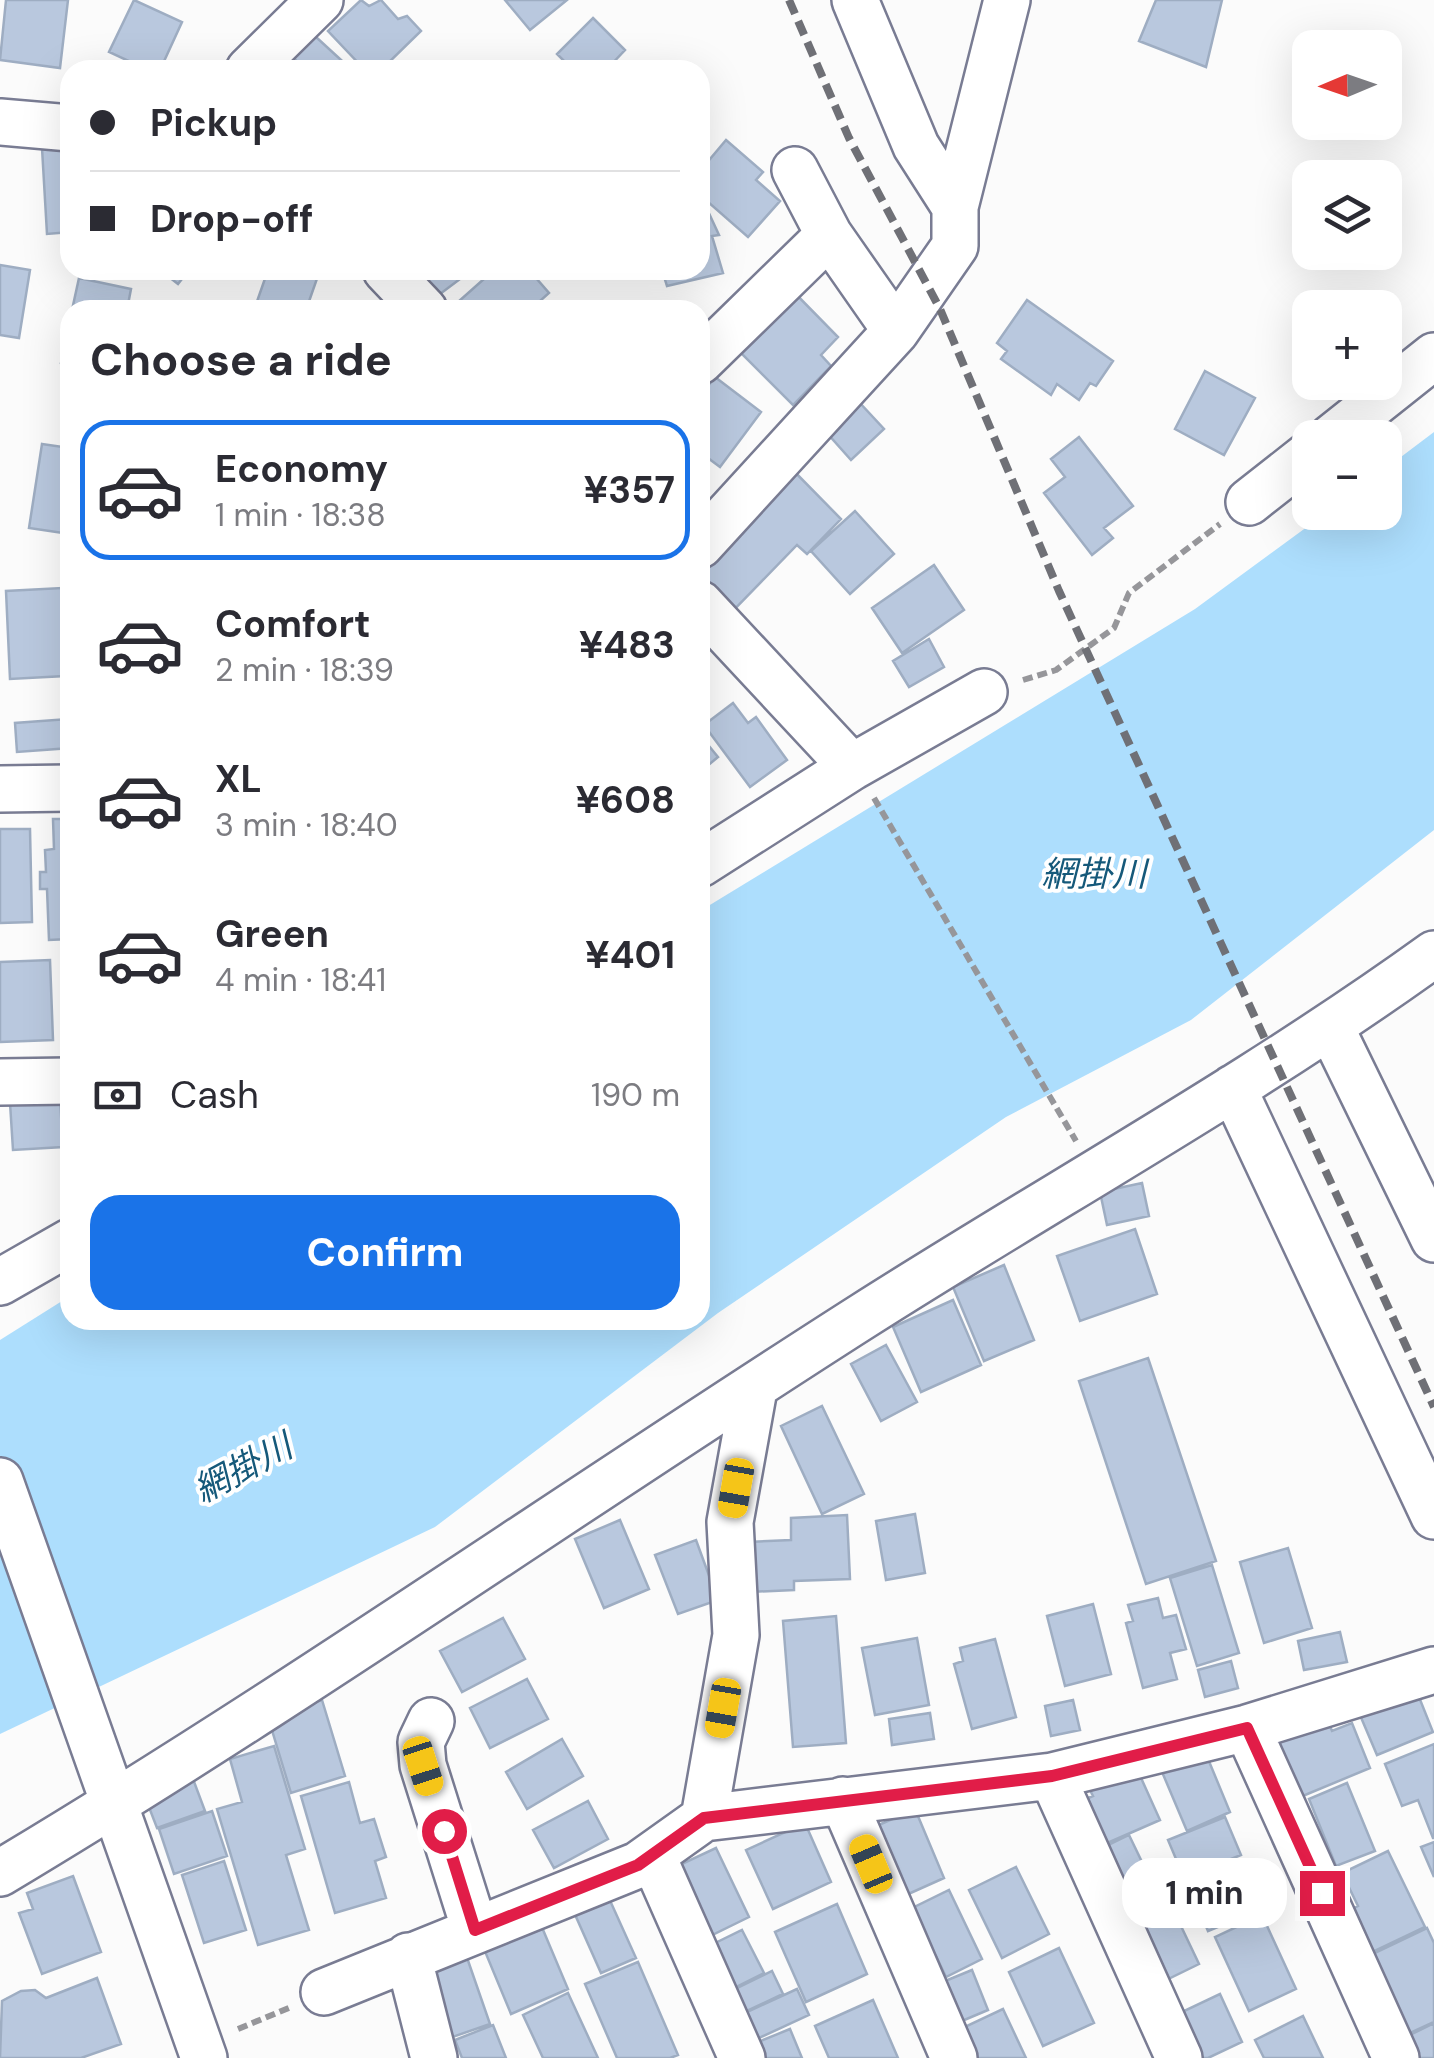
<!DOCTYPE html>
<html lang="en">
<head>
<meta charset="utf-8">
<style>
	body { margin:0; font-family:"DM Sans","Noto Sans JP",sans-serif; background:#f7f7f7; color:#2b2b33; height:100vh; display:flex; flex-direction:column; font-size:38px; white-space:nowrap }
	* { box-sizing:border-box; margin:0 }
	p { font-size:32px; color:#7c7c81 }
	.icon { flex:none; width:55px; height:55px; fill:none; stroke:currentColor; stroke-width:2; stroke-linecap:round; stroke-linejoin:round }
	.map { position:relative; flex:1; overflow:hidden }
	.details { position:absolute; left:60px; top:300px; width:650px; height:1030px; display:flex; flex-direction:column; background:#fff; border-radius:30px; box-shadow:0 10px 40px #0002 }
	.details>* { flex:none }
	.top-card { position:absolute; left:60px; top:60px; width:650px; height:220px; border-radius:30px; box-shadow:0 10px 40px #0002; display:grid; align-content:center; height:220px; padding:0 30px; background:#fff }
	.needle { width:65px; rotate:268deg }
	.controls { position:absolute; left:1292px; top:30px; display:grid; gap:20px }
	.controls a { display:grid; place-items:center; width:110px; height:110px; border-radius:20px; background:#fff; box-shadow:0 10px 40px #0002; font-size:50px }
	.end { position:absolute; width:45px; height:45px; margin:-22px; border:12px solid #e11d48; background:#fff; box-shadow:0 0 0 5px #fff }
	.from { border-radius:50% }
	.bubble { position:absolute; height:70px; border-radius:30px; background:#fff; box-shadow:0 10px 40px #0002; font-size:32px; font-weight:700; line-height:70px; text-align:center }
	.car { position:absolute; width:30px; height:60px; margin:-30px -15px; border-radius:12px; box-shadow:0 0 8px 2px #0007; background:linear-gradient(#f5c518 24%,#345 0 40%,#f5c518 0 76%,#345 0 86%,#f5c518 0) }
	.top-card b { display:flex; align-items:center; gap:35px; height:95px; font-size:38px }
	.top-card b+b { border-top:2px solid #e1e1e2 }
	.top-card i { width:25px; height:25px; background:#2b2b33 }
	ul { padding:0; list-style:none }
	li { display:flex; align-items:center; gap:30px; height:140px; margin:0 20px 15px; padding:0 10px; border:5px solid transparent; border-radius:30px }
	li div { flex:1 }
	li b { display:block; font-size:38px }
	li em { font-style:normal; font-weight:700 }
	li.selected { border-color:#1a73e8 }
	li>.icon { width:90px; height:90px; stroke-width:1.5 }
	h2 { padding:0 30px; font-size:45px; line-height:120px }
	.pay { display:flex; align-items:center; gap:25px; height:110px; padding:0 30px; font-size:38px }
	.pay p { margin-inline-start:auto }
	.primary-button { display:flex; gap:20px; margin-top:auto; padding:20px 30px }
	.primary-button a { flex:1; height:115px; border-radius:30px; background:#1a73e8; color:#fff; font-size:40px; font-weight:700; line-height:115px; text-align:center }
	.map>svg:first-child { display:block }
</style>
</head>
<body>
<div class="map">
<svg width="1434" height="2058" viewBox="0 0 1434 2058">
	<rect width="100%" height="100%" fill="#fbfbfb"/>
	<!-- water -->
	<path fill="#addefd" d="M1434,432V830L1191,1020L1006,1117L718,1313L435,1527L0,1734V1340L70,1296V1320H700V911L1195,609L1326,513L1385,512V469Z"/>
	<!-- building -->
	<path fill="#b9c8de" stroke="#9eadc2" stroke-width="2.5" d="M6,0H68L60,68L0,60Z
		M134,0L182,22L160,70H148L109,52Z
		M361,0L369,6L381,0L398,19L407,16L421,31L381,70H365L328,31Z
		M505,0H567L530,30Z
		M1156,0H1222L1206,67L1139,41Z
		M593,18L625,50L606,70H573L557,54Z
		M304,26L352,70H306L284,49Z
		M726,140L763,172L756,180L780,201L748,237L700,195V171Z
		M70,146V232L47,234L42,148Z
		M707,209L719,235L712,236L723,273L667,286L662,270H700V211Z
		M0,265L30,270L19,338L0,335Z
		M160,270H189L178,284Z
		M268,270H320L306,310H254Z
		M407,270H472L428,303Z
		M494,270H529L549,293L530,310H449Z
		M79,278L131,289L127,310H72Z
		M784,282L838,337L821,355L831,366L793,405L727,339Z
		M1027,300L1113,361L1096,386L1090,383L1079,400L1057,384L1051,395L1001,359L1007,351L997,343Z
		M70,320V365L61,363Z
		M1205,371L1255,398L1224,455L1175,429Z
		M715,377L761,412L720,467L700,452V396Z
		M859,402L884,429L851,460L827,433Z
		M1079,437L1133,506L1104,528L1113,538L1092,555L1044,493L1065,477L1051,459Z
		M42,444L70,448V534L29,528Z
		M784,461L841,519L807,554L797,545L724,620L700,596V547Z
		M855,511L894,554L850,594L811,551Z
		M934,565L964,610L902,653L872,608Z
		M62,588L65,676L10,679L6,591Z
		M929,639L944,667L909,687L893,661Z
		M733,703L748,723L756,717L787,760L750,787L704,725Z
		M68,719L70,748L17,752L15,723Z
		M700,735L718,757L700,772Z
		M53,819H70V939L49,940L47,889H40V872H46L45,850L54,849Z
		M0,829H30L32,922L0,923Z
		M50,960L53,1040L0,1042V962Z
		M60,1099L63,1147L13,1150L10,1103Z
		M1142,1183L1149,1216L1107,1225L1100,1192Z
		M1135,1229L1157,1294L1080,1321L1057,1256Z
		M1004,1265L1034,1340L984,1361L953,1287Z
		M953,1300L981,1365L921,1392L893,1327Z
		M886,1345L917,1402L881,1421L851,1364Z
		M1148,1358L1216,1561L1146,1584L1079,1381Z
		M822,1406L864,1494L822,1514L781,1426Z
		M915,1514L925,1573L886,1580L876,1521Z
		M847,1515L850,1579L794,1581V1590L750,1592L748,1542L791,1540V1518Z
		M620,1520L649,1589L604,1608L575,1539Z
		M696,1540L718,1600L678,1614L655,1555Z
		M1288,1548L1312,1628L1264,1643L1240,1562Z
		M1212,1565L1239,1653L1197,1666L1170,1578Z
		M1158,1598L1163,1618L1176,1615L1186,1649L1170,1653L1177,1679L1143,1688L1126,1623L1133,1621L1128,1605Z
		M1093,1604L1111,1674L1065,1686L1047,1616Z
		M836,1616L846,1743L793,1747L783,1621Z
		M503,1618L525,1659L462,1692L440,1651Z
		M1340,1632L1347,1662L1304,1670L1298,1641Z
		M917,1638L929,1705L875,1715L862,1648Z
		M995,1639L1016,1717L972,1729L954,1664L963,1661L960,1648Z
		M1231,1661L1238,1688L1205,1697L1198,1670Z
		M1411,1677L1433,1732L1377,1755L1354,1701Z
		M527,1679L548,1719L490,1748L470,1708Z
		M322,1700L345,1776L291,1793L268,1717Z
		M1073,1700L1080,1730L1051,1736L1045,1706Z
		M1321,1705L1332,1731L1352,1723L1370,1768L1293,1800L1264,1729Z
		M930,1713L934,1739L892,1745L889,1719Z
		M562,1739L583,1776L527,1809L506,1772Z
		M1201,1742L1230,1812L1187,1831L1157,1760Z
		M1434,1744V1838H1433L1418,1800L1402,1806L1385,1764Z
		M274,1746L305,1849L286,1855L309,1930L258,1945L217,1809L242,1802L230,1759Z
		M1137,1769L1160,1820L1089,1851L1069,1806L1093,1796L1090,1790Z
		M190,1771L205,1811L157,1828L142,1789Z
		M349,1782L360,1823L374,1819L386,1857L375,1861L386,1898L335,1913L301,1796Z
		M1347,1783L1375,1851L1336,1866L1309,1799Z
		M588,1801L608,1839L554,1868L533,1830Z
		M915,1809L944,1878L895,1900L865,1831Z
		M212,1811L227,1856L174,1874L159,1829Z
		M1225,1817L1241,1855L1184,1878L1168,1840Z
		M805,1823L831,1882L773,1909L746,1850Z
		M1129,1835L1155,1889L1118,1907L1092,1853Z
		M1434,1842V1877L1421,1847Z
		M716,1848L749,1917L706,1938L673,1868Z
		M1388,1851L1425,1927L1360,1958L1339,1916L1358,1906L1342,1873Z
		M224,1861L246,1930L204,1943L182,1875Z
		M1240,1861L1261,1909L1208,1931L1188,1884Z
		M1016,1867L1049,1934L1002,1958L969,1890Z
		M73,1876L101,1952L42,1974L19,1913L33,1909L27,1893Z
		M603,1885L636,1958L601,1973L569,1901Z
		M949,1890L982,1959L946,1977L936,1956L922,1963L898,1915Z
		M1170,1903L1199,1964L1160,1983L1136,1919Z
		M837,1904L867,1974L806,2002L775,1932Z
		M1262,1915L1296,1989L1249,2011L1215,1937Z
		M541,1925L568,1989L511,2014L484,1949Z
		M1427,1928L1434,1943V2022L1399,2038L1362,1959Z
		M742,1930L764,1973L726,1992L705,1948Z
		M1059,1948L1094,2023L1043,2046L1009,1972Z
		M464,1949L490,2024L441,2041L415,1967Z
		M638,1962L678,2055L670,2058H617L585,1984Z
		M972,1970L988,2010L950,2026L933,1986Z
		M772,1971L783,1994L734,2017L723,1995Z
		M97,1978L121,2044L81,2058H0L2,2001L21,1991L35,1990L46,1998Z
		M797,1989L809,2015L746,2044L734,2018Z
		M568,1993L598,2058H543L523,2015Z
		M1220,1994L1242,2042L1208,2058H1186L1167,2019Z
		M873,2000L898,2058H829L815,2026Z
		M1003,2009L1026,2058H968L956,2031Z
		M1303,2016L1323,2058H1264L1255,2040Z
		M1434,2023V2058H1416L1419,2053L1410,2035Z
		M493,2025L506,2058H462L455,2040Z
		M790,2029L802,2058H751L746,2047Z"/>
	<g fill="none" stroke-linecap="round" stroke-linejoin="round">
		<defs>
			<path id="minor" d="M855,0L916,146L955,207
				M249,70L320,0
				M0,122L70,128
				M795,170L829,235L896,331
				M386,270L424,310
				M700,361L829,235
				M1331,438L1434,356
				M1249,502L1310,454
				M700,545L896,331L955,246V207L1007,0
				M700,604L852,767
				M0,789L70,788
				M700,864L852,767L984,692
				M1331,1028L1434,1239
				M0,1082L70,1081
				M1233,1088L1434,1516
				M0,1282L70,1242
				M0,1481L204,2058
				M431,1721L421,1742L423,1765L475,1930
				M1247,1728L1396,2058
				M1052,1776L1179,2058
				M843,1800L954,2058
				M704,1818L736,1635L730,1522L754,1389
				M653,1857L742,2058
				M0,1873C294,1697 574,1500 863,1316C1053,1195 1251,1086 1434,954
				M408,1956L434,2058
				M324,1992L638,1865L704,1818L1052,1776L1247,1728L1434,1670"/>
		</defs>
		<!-- minor casing -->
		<use href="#minor" stroke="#797c93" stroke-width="50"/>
		<!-- path -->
		<path stroke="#96969a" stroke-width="6" stroke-dasharray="10 5" stroke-linecap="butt" d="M1023,680L1056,670L1114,628L1129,593L1220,524
			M874,798L1076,1141
			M238,2029L291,2007"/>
		<!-- minor -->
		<use href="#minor" stroke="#fff" stroke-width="45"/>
		<!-- rail -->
		<path stroke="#6f7076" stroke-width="8" stroke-dasharray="15 8" stroke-linecap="butt" d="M789,0L849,138L940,309L1059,591L1434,1407"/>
	</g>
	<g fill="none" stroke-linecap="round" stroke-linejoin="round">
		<!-- route -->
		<path stroke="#e11d48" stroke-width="12" d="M444,1831L475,1930L638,1865L704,1818L1052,1776L1247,1728L1322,1893"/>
	</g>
	<g text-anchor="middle" stroke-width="8" stroke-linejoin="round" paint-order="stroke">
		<!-- water labels -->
		<g font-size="35" font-style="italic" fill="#15597a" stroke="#fff">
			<text x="1094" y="886">網掛川</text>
			<text transform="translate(243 1468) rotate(-28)" y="12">網掛川</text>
		</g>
	</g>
</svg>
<div class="controls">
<a><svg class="needle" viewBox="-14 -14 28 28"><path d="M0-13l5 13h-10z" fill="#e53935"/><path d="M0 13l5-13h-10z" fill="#7c7c81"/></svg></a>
<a><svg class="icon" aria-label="layers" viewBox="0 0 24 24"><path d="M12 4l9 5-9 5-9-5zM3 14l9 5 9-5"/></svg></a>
<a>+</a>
<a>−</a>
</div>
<i class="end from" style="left:444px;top:1831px"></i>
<i class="end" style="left:1322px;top:1893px"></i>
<div class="bubble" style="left:1122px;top:1858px;width:165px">1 min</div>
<i class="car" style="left:736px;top:1488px;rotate:190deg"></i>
<i class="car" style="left:723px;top:1708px;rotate:190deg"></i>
<i class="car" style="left:423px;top:1766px;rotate:162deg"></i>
<i class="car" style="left:871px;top:1864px;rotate:337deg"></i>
<div class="top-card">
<b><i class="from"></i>Pickup</b>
<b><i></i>Drop-off</b>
</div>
<section class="details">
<h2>Choose a ride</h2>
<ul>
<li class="selected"><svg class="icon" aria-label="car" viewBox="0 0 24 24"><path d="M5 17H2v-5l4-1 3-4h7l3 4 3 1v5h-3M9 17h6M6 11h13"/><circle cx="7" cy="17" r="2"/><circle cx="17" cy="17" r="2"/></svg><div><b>Economy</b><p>1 min · 18:38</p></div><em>¥357</em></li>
<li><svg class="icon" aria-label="car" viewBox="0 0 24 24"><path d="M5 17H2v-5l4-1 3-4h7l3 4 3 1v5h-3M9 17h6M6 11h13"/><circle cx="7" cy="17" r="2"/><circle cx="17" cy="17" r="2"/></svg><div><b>Comfort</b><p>2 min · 18:39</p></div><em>¥483</em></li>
<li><svg class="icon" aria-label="car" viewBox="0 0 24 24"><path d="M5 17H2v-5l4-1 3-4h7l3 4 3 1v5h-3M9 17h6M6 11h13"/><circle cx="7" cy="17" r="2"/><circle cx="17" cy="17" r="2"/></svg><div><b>XL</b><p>3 min · 18:40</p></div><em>¥608</em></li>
<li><svg class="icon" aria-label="car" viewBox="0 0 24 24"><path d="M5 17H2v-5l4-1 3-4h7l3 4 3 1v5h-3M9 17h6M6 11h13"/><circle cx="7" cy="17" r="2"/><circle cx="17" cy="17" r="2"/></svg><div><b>Green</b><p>4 min · 18:41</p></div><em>¥401</em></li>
</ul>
<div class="pay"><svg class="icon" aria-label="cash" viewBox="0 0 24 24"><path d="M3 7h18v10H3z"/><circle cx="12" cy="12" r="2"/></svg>Cash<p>190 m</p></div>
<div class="primary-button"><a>Confirm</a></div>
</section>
</div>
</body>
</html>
